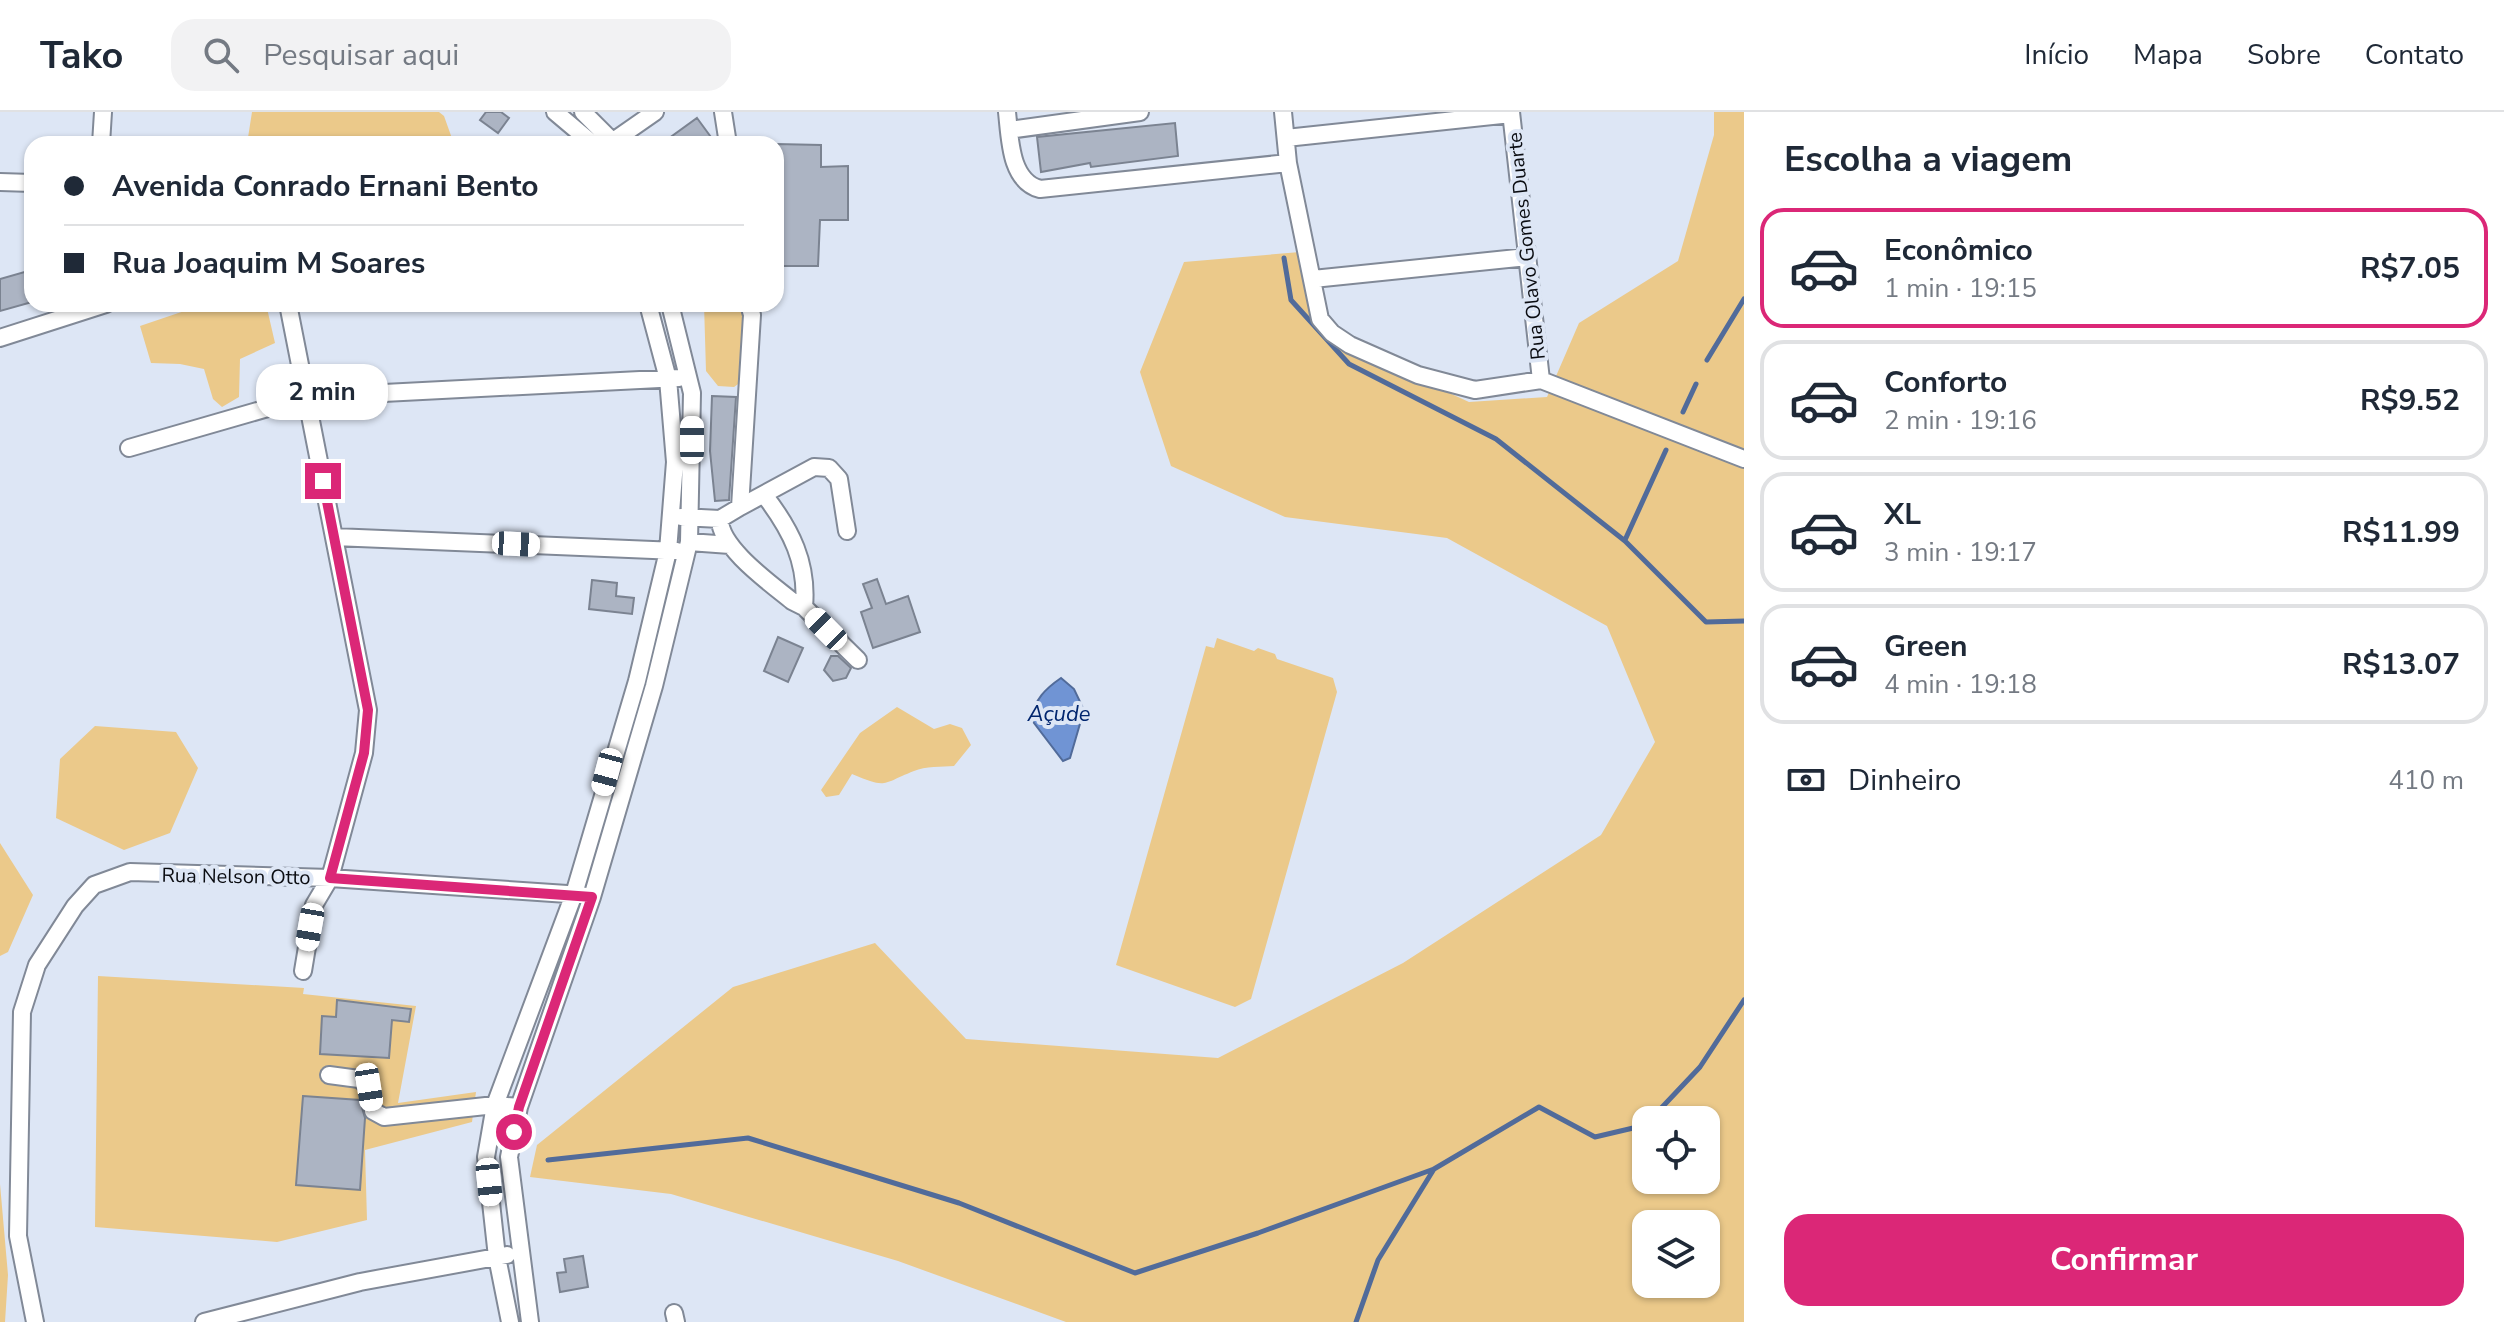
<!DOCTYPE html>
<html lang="pt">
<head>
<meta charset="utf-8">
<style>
	body { margin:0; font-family:"Nunito Sans",sans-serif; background:#f2f2f3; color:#1f2937; height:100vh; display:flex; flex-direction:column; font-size:30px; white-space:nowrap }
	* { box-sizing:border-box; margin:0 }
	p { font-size:26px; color:#747a83 }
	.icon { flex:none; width:44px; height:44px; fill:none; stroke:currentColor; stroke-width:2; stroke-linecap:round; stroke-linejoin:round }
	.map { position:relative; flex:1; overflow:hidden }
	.details { display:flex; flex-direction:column; background:#fff; width:760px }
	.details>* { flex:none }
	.hud { position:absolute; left:24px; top:24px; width:760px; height:176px; border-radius:24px; box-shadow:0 2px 6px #0004; display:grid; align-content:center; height:176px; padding:0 40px; background:#fff }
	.controls { position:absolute; left:1632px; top:994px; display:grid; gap:16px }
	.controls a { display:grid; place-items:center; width:88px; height:88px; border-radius:16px; background:#fff; box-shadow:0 2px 6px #0004; font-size:40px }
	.end { position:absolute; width:36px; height:36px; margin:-18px; border:10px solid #db2777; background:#fff; box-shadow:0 0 0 4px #fff }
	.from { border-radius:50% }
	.bubble { position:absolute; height:56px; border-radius:24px; background:#fff; box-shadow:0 2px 6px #0004; font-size:26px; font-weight:700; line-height:56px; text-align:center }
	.car { position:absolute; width:24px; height:48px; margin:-24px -12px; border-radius:10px; box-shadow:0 0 6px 2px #0007; background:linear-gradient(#fff 24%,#345 0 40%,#fff 0 76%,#345 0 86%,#fff 0) }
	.hud b { display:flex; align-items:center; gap:28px; height:76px; font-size:30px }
	.hud b+b { border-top:2px solid #e0e1e3 }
	.hud i { width:20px; height:20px; background:#1f2937 }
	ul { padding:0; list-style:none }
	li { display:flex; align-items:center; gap:24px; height:120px; margin:0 16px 12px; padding:0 24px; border:4px solid #e0e1e3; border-radius:24px }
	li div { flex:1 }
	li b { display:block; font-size:30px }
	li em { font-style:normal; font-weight:700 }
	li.active { border-color:#db2777 }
	li>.icon { width:72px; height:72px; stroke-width:1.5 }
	h2 { padding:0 40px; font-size:36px; line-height:96px }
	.pay { display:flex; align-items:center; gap:20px; height:88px; padding:0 40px; font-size:30px }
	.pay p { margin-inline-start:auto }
	.button { display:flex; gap:16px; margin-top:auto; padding:16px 40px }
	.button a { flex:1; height:92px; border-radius:24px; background:#db2777; color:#fff; font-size:32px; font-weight:700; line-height:92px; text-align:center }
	header { display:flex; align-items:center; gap:48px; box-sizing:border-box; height:112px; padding:0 40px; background:#fff; border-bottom:2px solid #e0e1e3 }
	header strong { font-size:38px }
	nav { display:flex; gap:44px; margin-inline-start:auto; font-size:28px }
	.search { width:560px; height:72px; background:#f2f2f3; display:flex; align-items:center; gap:20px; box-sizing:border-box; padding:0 28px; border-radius:24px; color:#747a83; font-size:30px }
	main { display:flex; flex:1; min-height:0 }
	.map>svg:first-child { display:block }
</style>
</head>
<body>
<header>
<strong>Tako</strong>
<div class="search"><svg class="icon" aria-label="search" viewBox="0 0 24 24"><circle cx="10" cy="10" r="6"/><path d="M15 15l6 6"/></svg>Pesquisar aqui</div>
<nav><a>Início</a><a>Mapa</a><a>Sobre</a><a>Contato</a></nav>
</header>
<main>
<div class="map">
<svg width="1744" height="1210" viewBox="0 0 1744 1210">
	<rect width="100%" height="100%" fill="#dde6f5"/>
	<!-- green -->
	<path fill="#ebc98a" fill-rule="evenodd" d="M252,0H439L444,4L454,32H247Z
		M1714,0H1744V1210H1066L898,1149L671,1082L530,1065L537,1033L733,875L875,831L966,927L1218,946L1403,851L1601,723L1655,630L1607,514L1447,426L1285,405L1171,354L1140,260L1184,150L1300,140L1323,223L1469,290L1547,285L1579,211L1678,149L1714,23ZM1646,1008H1706V1068H1646ZM1646,1112H1706V1172H1646Z
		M205,192H266L275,231L240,247L239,285L222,295L213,287L204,257L180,252L151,251L140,214Z
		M704,192H746L741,270L734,275L718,274L706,259Z
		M1217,526L1254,539L1258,536L1275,542L1277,547L1333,566L1337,580L1251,887L1235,895L1116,853L1206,534L1214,536Z
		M897,595L934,617L950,612L962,616L971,633L954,654C942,655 925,654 914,659C881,672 888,677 852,662L839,683L826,685L821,678L860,621Z
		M95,614L176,620L198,656L170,721L124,738L56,706L60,647Z
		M0,731L33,783L8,840L0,844Z
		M98,864L304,876L303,882L416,894L398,991L476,980L472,1010L365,1038L367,1108L277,1130L95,1115Z
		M0,1072L8,1163L5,1210H0Z"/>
	<!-- water -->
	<path fill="#7094d4" stroke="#516b9a" stroke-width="2" d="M1061,566L1074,577L1084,598L1070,646L1063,649L1031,607C1035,587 1045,577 1061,566Z"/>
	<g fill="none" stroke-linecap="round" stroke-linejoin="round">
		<!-- stream -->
		<path stroke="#516b9a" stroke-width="5" d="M1284,146L1291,188L1349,252L1496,327L1625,429L1706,510L1744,509
			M1707,248L1744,187
			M1683,300L1696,272
			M1625,428L1666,338
			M1650,1008L1700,955L1744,888
			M548,1048L748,1026L959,1091L1135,1161L1258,1121L1434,1057
			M1356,1210L1378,1148L1434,1057L1539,995L1595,1025L1646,1013"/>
	</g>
	<!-- building -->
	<path fill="#acb4c3" stroke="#7b8391" stroke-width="2" d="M486,0H501L509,6L498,21L480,8Z
		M697,6L716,32H661Z
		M1175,11L1178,44L1091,55L1090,51L1041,60L1037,25Z
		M776,32L821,33V55L848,54V108H820L818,154H776Z
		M28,159L32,190L0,199V167Z
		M712,284L736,285L729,388L715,389L710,339Z
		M877,467L886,492L908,484L920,520L873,536L861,500L872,496L863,472Z
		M592,468L617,471L616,484L634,486L632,502L589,497Z
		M778,525L803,536L788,570L764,559Z
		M831,544H838L851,556L846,566L833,569L824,558Z
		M337,888L411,897L409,910L392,908L389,946L320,942L322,904L336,905Z
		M303,984L360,988L365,1006L360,1078L296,1073Z
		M583,1144L588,1175L560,1180L557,1161L566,1160L564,1147Z"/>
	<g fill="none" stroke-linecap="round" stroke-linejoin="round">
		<defs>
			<path id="minor" d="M555,0L593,32
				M583,0L615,32
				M723,0L728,32
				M1007,0C1010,27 1010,69 1040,77L1288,51
				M1283,0L1288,51L1320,207L1332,221L1350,233L1418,263L1475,278L1541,268L1744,347
				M1511,0L1541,268
				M1009,18L1140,0
				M1286,26L1511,2
				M101,32L103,0
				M609,32L655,0
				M0,70L32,71
				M1313,167L1527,145
				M288,192L368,598L364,641L330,766L314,793L303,859
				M0,226L106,192
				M129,336L306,285L679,266
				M765,384C791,418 808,451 804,495L858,548
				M740,395L814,355L829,356L839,367L847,419
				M681,405L720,407L740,395L752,203L749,192
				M720,407C719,435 770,471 792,489L804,495
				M334,425L677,439
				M689,430L730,433
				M329,963L359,967L369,975L373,999L384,1005L495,993L519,995
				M674,1201L676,1210
				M35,1210L18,1124L22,900L37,853L75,794L94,773L130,760L330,766L582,783
				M204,1210L360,1170L507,1143
				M510,1210L497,1145L486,1045L495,993L574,782L637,569L668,439L675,350L668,267L648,192
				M530,1210L509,1045L519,995L592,785L654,574L689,430L692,281L670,192"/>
		</defs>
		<!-- minor casing -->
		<use href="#minor" stroke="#818997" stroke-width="20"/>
		<!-- minor -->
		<use href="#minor" stroke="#fff" stroke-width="16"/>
	</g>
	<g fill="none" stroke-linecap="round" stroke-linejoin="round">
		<!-- route -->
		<path stroke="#db2777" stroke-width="10" d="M323,369L368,598L364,641L330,766L592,785L519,995L514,1020"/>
	</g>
	<g text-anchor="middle" stroke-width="8" stroke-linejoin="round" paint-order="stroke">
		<!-- street labels -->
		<g font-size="20" fill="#0a0c11" stroke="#dde6f5">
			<text transform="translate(1526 134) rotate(-96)" y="7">Rua Olavo Gomes Duarte</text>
			<text transform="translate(236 764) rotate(1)" y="7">Rua Nelson Otto</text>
		</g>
		<!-- water labels -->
		<g font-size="22" font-style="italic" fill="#00256e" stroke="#dde6f5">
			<text x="1059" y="609">Açude</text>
		</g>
	</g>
</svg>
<div class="controls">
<a><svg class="icon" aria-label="locate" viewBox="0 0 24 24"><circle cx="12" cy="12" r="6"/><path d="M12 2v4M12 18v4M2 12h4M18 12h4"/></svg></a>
<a><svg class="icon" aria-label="layers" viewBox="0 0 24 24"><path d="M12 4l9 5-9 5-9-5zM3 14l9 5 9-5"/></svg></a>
</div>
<i class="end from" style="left:514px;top:1020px"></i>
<i class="end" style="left:323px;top:369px"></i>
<div class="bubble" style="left:256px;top:252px;width:132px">2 min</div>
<i class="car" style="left:692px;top:328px;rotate:0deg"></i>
<i class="car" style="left:516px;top:432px;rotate:93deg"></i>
<i class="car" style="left:826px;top:517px;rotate:315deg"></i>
<i class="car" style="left:607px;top:660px;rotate:195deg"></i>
<i class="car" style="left:310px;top:815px;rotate:190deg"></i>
<i class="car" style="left:369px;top:975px;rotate:171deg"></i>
<i class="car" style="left:489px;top:1070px;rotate:174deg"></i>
<div class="hud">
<b><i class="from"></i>Avenida Conrado Ernani Bento</b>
<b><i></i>Rua Joaquim M Soares</b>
</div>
</div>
<section class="details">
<h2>Escolha a viagem</h2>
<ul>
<li class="active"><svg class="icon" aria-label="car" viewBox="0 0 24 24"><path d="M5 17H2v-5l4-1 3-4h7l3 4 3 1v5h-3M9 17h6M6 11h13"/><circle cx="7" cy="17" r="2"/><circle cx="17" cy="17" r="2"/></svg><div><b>Econômico</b><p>1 min · 19:15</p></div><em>R$7.05</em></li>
<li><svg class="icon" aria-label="car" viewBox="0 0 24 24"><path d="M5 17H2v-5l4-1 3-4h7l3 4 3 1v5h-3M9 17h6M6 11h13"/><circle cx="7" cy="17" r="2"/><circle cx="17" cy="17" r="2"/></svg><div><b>Conforto</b><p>2 min · 19:16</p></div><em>R$9.52</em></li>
<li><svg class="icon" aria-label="car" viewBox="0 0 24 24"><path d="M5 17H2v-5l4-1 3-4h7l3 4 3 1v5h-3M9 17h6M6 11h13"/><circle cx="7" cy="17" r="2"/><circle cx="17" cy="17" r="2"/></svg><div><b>XL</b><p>3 min · 19:17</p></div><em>R$11.99</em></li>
<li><svg class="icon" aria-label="car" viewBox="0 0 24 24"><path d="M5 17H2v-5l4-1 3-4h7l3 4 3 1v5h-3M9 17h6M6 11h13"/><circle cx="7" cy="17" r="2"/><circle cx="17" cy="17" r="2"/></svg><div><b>Green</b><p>4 min · 19:18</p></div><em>R$13.07</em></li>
</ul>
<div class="pay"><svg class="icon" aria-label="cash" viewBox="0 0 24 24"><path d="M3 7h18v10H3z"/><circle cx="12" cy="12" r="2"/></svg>Dinheiro<p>410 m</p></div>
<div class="button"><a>Confirmar</a></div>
</section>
</main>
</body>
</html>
